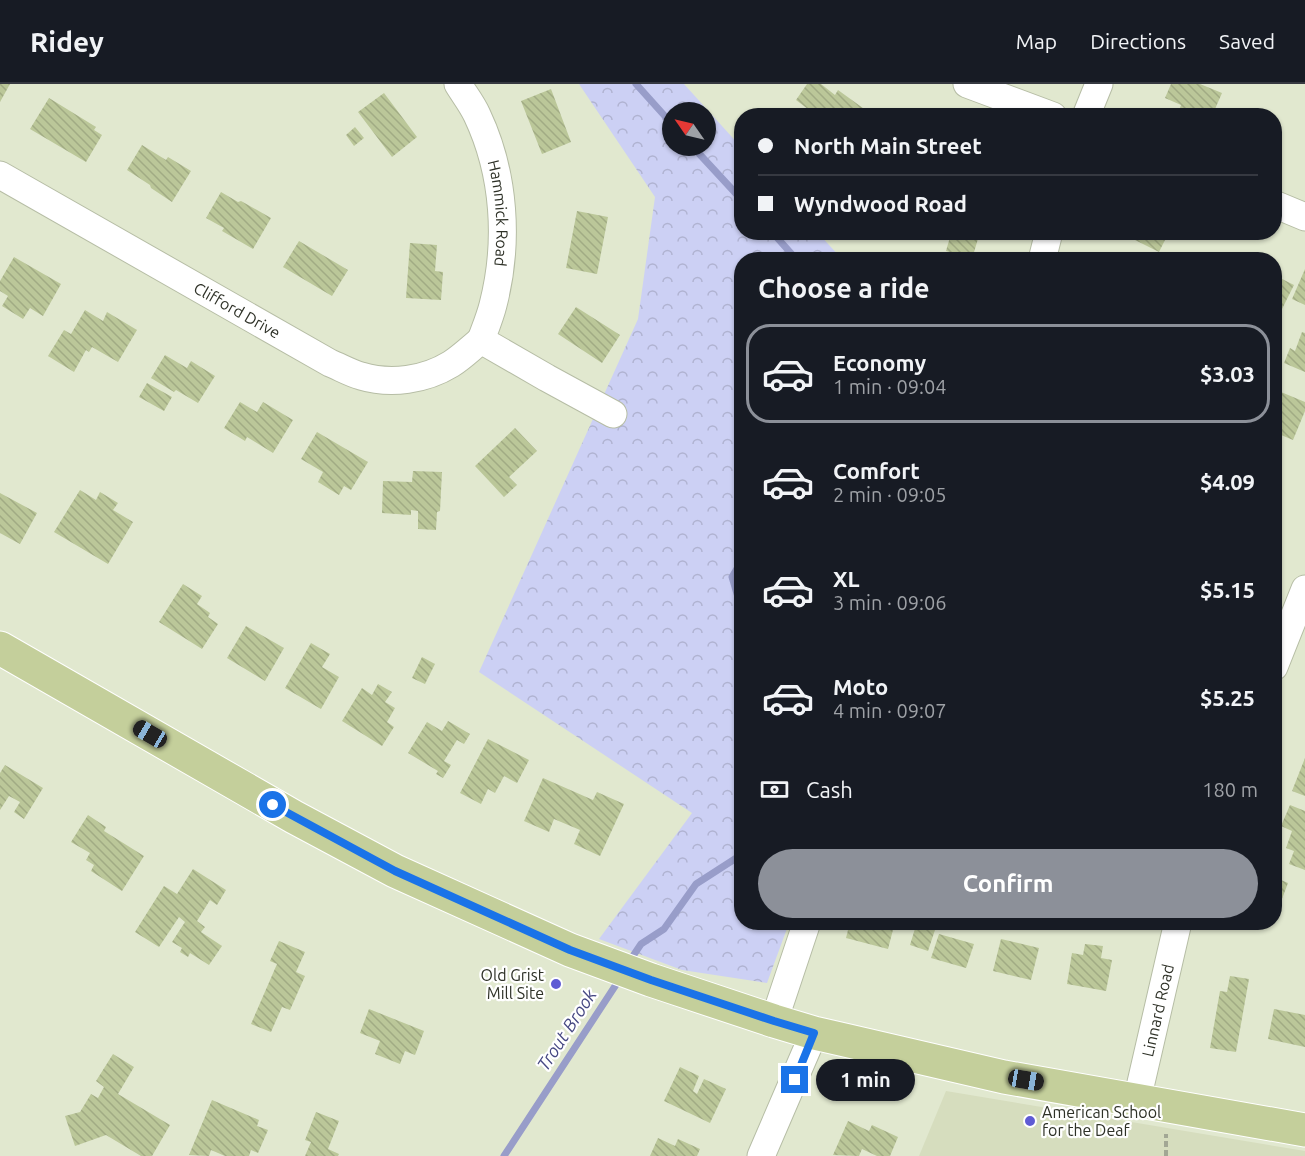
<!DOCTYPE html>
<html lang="en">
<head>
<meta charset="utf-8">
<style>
	body { margin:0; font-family:Ubuntu,sans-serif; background:#20242c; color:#f1f3f6; height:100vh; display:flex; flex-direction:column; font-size:22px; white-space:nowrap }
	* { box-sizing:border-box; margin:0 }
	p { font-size:20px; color:#9ea1a6 }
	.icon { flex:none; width:33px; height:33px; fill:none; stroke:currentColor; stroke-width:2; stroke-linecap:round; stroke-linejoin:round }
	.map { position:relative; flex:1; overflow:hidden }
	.drawer { position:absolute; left:734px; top:168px; width:548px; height:678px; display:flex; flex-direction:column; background:#171b24; border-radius:24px; box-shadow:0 2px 4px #0004 }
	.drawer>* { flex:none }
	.banner { position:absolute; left:734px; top:24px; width:548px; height:132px; border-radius:24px; box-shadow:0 2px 4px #0004; display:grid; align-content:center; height:132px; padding:0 24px; background:#171b24 }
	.needle { width:39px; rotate:304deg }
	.buttons { position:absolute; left:662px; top:18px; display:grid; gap:12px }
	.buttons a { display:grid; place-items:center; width:54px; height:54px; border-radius:50%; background:#171b24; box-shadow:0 2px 4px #0004; font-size:30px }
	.end { position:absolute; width:27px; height:27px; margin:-14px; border:8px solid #1a73e8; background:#fff; box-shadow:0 0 0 3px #fff }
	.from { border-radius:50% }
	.bubble { position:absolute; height:42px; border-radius:21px; background:#171b24; box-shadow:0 2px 4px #0004; font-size:20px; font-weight:700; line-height:42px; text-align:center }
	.car { position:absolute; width:18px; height:36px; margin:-18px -9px; border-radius:8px; box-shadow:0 0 4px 2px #0007; background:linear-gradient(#222 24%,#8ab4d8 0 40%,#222 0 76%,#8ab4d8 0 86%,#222 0) }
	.banner b { display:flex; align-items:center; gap:21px; height:57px; font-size:22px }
	.banner b+b { border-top:2px solid #363941 }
	.banner i { width:15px; height:15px; background:#f1f3f6 }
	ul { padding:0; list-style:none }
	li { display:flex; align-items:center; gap:18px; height:99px; margin:0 12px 9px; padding:0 12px; border:3px solid transparent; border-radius:24px }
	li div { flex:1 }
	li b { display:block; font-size:22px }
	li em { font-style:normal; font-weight:700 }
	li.on { border-color:#8c9099 }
	li>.icon { width:54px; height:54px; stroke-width:1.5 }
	h2 { padding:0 24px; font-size:27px; line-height:72px }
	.pay { display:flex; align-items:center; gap:15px; height:66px; padding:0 24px; font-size:22px }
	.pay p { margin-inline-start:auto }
	.action { display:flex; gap:12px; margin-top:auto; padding:12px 24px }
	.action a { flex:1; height:69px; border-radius:36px; background:#8c9099; color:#fff; font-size:24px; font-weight:700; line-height:69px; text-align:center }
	header { display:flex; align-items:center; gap:36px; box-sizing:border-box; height:84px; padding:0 30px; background:#171b24; border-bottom:2px solid #363941 }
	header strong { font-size:28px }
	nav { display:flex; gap:33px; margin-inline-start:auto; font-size:21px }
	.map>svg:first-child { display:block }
</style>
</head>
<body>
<header>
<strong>Ridey</strong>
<nav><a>Map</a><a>Directions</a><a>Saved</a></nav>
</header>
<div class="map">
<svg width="1305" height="1072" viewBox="0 0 1305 1072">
	<defs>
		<pattern id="forest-crowns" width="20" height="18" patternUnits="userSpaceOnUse" patternTransform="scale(1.5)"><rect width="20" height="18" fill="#ccd0f4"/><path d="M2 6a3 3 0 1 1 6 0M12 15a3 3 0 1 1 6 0" fill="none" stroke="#b0b3d1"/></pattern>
		<pattern id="building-back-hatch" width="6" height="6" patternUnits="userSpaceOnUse" patternTransform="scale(1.5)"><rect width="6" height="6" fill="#bbc799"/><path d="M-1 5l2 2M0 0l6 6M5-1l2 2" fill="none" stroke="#a1ab84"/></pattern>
	</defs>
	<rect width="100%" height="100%" fill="#e1e8cf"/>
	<!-- built -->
	<path fill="#d6ddbe" d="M946,1007L1305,1067V1072H919Z"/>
	<!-- forest -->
	<path fill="url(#forest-crowns)" fill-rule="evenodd" d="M579,0H684L741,63V148L818,149L842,175L741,176V838L789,839L767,899L682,886L599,855L692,729L479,588L638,235L655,113ZM672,28H705V62H672Z"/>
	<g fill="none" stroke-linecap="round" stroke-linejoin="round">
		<!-- stream -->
		<path stroke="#989dc9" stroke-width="7" d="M636,0L672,40
			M692,62L741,115
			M772,148L797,176
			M741,478L732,493L741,523
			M629,878L641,860L664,845L696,800L741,771
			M504,1072L621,893"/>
	</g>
	<!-- building -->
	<path fill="url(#building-back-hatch)" d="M0,0H10L0,18Z
		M807,0H821L835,11L838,6L874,32H817L796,16Z
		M1171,0H1200L1222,9L1212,32H1198L1180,24L1181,21L1165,14Z
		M551,5L571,58L542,70L521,17Z
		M384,9L417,53L392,73L358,28Z
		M49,14L96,43L94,46L102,51L86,78L30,45Z
		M355,43L364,54L354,62L346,51Z
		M142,61L166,76L168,73L191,87L172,118L151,104L150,101L127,86Z
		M221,108L238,118L241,117L271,134L253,165L222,147L224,144L206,134Z
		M577,127L608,133L597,190L566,184Z
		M980,148L972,175L946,167L950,153L937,149Z
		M1119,148H1169L1159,168Z
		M299,157L348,186L332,212L283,183Z
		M410,159L437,161L435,187L443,188L441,216L406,214Z
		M14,173L61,200L43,232L30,224L23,235L2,222L8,212L0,207V197Z
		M1305,185V221L1292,215Z
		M1274,191L1294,201L1282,225L1274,221Z
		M576,223L620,251L602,279L558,250Z
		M85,226L103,237L107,228L137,246L118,278L92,263L89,268L86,266L74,288L48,272L64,246L71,250Z
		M1302,248L1305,249V288L1284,279L1290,264L1295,267Z
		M165,271L187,284L191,277L215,292L198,319L176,306L174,308L151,294Z
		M147,299L172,313L164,327L139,313Z
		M1281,308L1305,318V327L1293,356L1274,348V325Z
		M240,318L257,328L263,318L293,336L273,369L247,353L245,357L224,344Z
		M515,344L537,367L509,393L517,401L504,413L475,382Z
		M317,348L368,378L351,406L344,402L339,411L318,398L323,388L301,375Z
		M413,387L442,388L440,427L437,428L436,446L418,445V427L411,426V431L382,429L383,397L412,398Z
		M80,406L96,416L100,408L118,419L113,426L133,438L108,480L54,448Z
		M0,409L37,429L20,460L0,449Z
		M183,500L202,512L197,520L210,529L208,533L218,540L202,565L159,538Z
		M246,542L284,564L265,597L227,574Z
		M311,559L330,570L322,583L339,593L321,625L285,604Z
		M422,573L435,580L425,600L412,594Z
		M378,600L392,608L385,618L395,624L387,638L394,643L382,662L342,637L362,604L372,611Z
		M448,637L470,650L464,660L457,656L444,677L451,681L443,694L436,690L438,687L408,669L427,638L442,647Z
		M488,655L529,676L517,699L504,692L495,709L488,705L481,720L460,709Z
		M1305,674V712L1292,707Z
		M5,681L43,704L24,735L14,728L20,718L9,712L0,726V689Z
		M543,694L593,716L597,708L624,720L600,772L574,760L580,746L554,735L549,748L524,737Z
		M1290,721L1305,727V786L1289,780L1294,767L1286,764L1292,747L1281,742Z
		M88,731L106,743L104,747L144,772L122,807L91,787L94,781L86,776L90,769L71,758Z
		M193,785L226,806L217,821L210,816L197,837L205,843L201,848L222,862L209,881L190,869L188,873L180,868L182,864L172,858L185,838L179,833L159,863L135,848L164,802L177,810Z
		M1274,793L1288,799L1277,828L1274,827Z
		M850,838H895L888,865L846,854Z
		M917,838L936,843L928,867L910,861Z
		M939,850L974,860L966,884L931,874Z
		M1001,855L1039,864L1031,896L993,887Z
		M279,857L305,868L296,888L305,892L290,926L282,923L271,948L251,940L277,880L270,877Z
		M1085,860L1103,862L1101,874L1112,876L1106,907L1067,900L1072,869L1083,871Z
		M1230,892L1249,895L1236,968L1210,964L1220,907L1227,908Z
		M369,925L424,947L415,971L405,967L400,980L375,970L380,957L360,949Z
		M1274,925L1305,931V963L1268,955Z
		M113,970L134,983L118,1010L170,1041L152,1072H141L106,1051L75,1062L65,1032L80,1028L91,1010L98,1014L104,1003L96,997Z
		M680,983L699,992L693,1007L697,1010L704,995L726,1005L710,1039L664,1017Z
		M212,1016L259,1036L257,1042L268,1046L258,1069L251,1066L249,1072H225L211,1066L209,1072L189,1071Z
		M316,1028L339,1037L328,1065L339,1070L338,1072H305L311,1058L305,1056Z
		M848,1037L869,1047L872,1041L898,1053L890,1072H877L862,1065L859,1072L833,1071Z
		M658,1054L675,1062L678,1055L700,1065L697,1072H650Z"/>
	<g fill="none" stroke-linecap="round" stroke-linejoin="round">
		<defs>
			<g id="street">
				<path id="s1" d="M458,0C464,10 472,20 477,31C505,90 509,159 493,221C490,233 485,245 481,256L547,294L613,330"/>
				<path d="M967,0L1053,32"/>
				<path d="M1086,32L1099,0"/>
				<path id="s2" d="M0,91L330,279C340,283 350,289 361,292C391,301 425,296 451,280C462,273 471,264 481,256"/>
				<path d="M1274,120L1305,133"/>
				<path d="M1042,176L1049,148"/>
				<path d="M1274,583L1305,505"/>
				<path d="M774,937L807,838"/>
				<path id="s3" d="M1137,1016L1178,838"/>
				<path d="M761,1072L814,949"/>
			</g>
			<path id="primary" d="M0,564L294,733L395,787L570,866L651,896L774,937L814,949L849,957L1004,993L1305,1046"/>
		</defs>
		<!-- street casing -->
		<use href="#street" stroke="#b6bda5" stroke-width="29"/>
		<!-- primary casing -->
		<use href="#primary" stroke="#fff" stroke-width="35"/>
		<!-- path -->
		<path stroke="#a2a794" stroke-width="4" stroke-dasharray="6 3" stroke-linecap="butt" d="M1166,1072V1050"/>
		<!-- street -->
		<use href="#street" stroke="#fff" stroke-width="27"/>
		<!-- primary -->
		<use href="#primary" stroke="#c4cf9b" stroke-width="33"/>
	</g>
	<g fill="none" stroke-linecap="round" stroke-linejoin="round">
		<!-- route -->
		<path stroke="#1a73e8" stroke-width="8" d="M273,721L395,787L570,866L651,896L774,937L814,949L795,996"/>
	</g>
	<!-- markers -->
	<g fill="#5f5bd4" stroke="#fff" stroke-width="2">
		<circle cx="556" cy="900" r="6"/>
		<circle cx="1030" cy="1037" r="6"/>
	</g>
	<g text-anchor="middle" stroke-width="4.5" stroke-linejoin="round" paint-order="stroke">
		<!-- street labels -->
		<g font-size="16" fill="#2e3127" stroke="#fff">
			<text dy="6" stroke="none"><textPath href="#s1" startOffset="138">Hammick Road</textPath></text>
			<text dy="6" stroke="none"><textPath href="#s2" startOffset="273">Clifford Drive</textPath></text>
			<text dy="6" stroke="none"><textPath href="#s3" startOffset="92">Linnard Road</textPath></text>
		</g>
		<!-- poi labels -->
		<g font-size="16" fill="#2e3127" stroke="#fff" text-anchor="end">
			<text x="544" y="897">Old Grist<tspan x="544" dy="18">Mill Site</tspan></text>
			<text x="1042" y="1034" text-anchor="start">American School<tspan x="1042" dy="18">for the Deaf</tspan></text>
		</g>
		<!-- water labels -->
		<g font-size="18" font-style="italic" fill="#474983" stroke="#fff">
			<text transform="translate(567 946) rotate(-57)" y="6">Trout Brook</text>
		</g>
	</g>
</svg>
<div class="buttons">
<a><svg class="needle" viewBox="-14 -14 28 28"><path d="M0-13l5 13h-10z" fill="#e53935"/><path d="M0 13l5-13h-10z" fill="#9ea1a6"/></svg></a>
</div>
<i class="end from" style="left:273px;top:721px"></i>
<i class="end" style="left:795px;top:996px"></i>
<div class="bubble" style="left:816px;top:975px;width:99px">1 min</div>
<i class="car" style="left:150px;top:650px;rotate:300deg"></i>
<i class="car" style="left:1026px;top:996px;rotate:100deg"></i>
<div class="banner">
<b><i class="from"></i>North Main Street</b>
<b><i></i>Wyndwood Road</b>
</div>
<section class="drawer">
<h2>Choose a ride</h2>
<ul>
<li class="on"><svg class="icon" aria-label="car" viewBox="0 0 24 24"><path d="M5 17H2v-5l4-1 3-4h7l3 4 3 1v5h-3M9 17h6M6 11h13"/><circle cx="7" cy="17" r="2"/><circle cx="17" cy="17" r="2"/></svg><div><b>Economy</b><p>1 min · 09:04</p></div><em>$3.03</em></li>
<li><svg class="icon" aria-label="car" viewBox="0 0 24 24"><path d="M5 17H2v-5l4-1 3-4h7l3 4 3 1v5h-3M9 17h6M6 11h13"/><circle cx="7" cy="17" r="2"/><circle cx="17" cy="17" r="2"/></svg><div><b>Comfort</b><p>2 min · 09:05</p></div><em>$4.09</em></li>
<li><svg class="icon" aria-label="car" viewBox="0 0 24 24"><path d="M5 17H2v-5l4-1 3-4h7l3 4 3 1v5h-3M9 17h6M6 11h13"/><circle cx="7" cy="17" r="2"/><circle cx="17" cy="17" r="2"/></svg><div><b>XL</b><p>3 min · 09:06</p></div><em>$5.15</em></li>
<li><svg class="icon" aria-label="car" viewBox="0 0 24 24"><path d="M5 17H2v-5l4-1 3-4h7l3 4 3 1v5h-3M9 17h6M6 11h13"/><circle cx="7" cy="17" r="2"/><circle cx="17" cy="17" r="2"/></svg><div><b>Moto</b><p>4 min · 09:07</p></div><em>$5.25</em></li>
</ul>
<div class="pay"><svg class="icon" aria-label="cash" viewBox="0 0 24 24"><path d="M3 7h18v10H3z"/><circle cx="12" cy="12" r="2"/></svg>Cash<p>180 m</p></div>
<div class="action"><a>Confirm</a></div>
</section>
</div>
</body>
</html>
